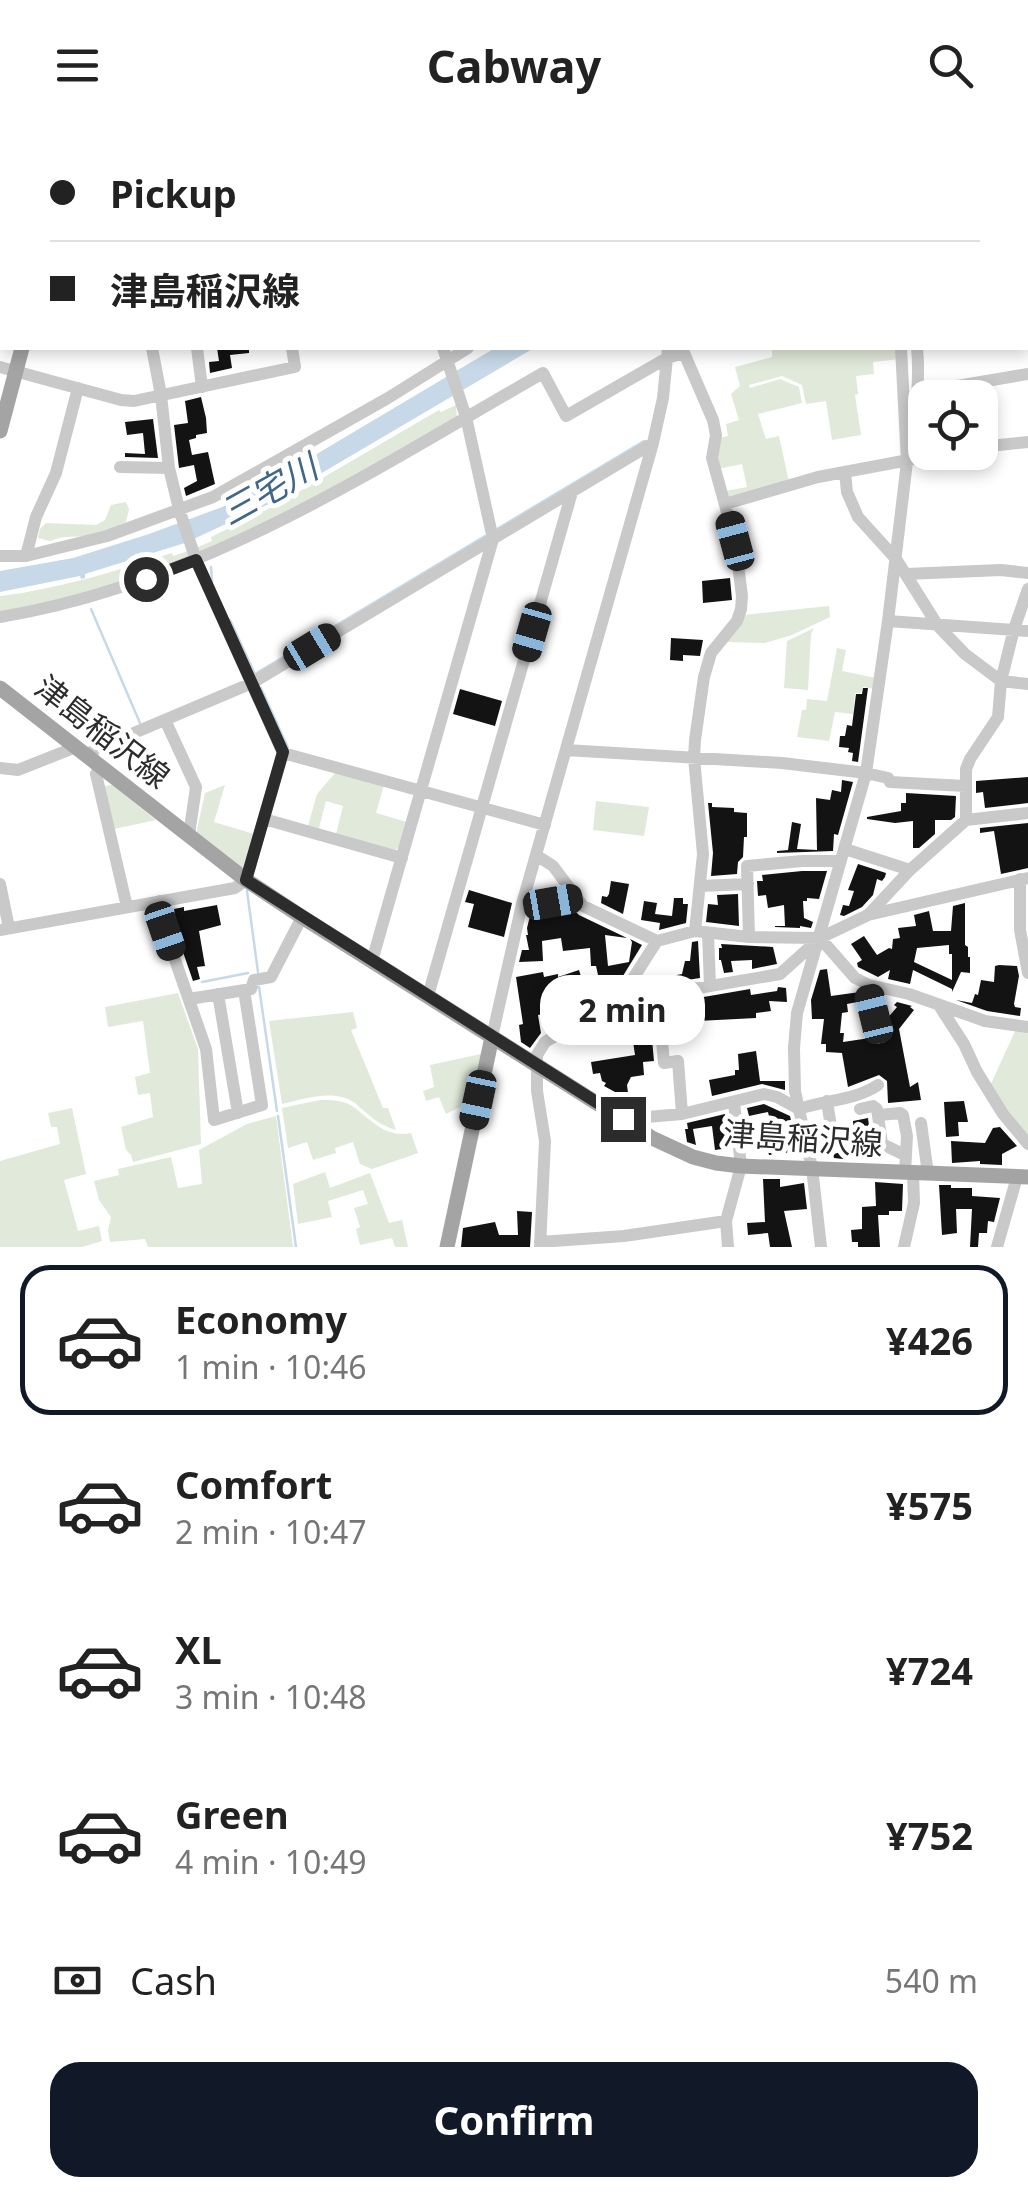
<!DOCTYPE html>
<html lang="en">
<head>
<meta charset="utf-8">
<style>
	body { margin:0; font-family:"Noto Sans","Noto Sans JP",sans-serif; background:#f6f6f6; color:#222; height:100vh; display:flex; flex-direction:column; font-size:38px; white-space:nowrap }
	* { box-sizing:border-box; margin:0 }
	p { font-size:32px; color:#767676 }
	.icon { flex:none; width:55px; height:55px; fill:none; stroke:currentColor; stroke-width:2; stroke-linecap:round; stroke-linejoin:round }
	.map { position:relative; height:1117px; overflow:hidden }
	.sheet { display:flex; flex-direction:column; background:#fff; flex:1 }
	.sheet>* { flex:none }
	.guide { position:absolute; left:0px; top:0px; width:1030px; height:220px; box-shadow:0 5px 15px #0003; display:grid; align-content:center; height:220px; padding:0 50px; background:#fff }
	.buttons { position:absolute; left:908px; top:250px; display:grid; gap:20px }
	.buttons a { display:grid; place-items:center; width:90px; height:90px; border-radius:20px; background:#fff; box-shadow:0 5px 15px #0003; font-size:50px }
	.end { position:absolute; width:45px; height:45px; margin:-22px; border:12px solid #2c2c2c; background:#fff; box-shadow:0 0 0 5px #fff }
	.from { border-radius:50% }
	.bubble { position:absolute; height:70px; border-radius:30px; background:#fff; box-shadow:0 5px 15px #0003; font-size:32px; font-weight:700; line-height:70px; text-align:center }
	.car { position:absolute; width:30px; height:60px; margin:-30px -15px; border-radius:12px; box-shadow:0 0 8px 2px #0007; background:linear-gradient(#222 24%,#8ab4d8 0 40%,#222 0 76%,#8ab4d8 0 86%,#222 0) }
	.guide b { display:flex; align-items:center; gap:35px; height:95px; font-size:38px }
	.guide b+b { border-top:2px solid #e0e0e0 }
	.guide i { width:25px; height:25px; background:#222 }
	ul { padding:18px 0 0; list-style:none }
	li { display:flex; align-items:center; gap:30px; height:150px; margin:0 20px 15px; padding:0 30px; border:5px solid transparent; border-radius:30px }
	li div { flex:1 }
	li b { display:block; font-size:38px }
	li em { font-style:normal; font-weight:700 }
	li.active { border-color:#111827 }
	li>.icon { width:90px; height:90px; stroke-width:1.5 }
	.pay { display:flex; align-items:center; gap:25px; height:110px; padding:0 50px; font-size:38px }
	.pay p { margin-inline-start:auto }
	.action { display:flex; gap:20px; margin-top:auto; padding:20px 50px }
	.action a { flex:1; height:115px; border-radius:30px; background:#111827; color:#fff; font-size:40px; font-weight:700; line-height:115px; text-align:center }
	header { display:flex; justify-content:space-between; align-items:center; height:130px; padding:0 50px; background:#fff; font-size:45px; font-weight:700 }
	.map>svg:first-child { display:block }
</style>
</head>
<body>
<header><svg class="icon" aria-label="menu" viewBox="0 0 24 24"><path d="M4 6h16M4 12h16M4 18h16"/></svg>Cabway<svg class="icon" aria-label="search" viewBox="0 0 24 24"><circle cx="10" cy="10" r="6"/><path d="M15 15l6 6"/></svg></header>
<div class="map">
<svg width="1028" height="1117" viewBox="0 0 1028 1117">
	<rect width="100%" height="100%" fill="#fff"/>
	<!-- green -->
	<path fill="#e1e9da" d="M772,218H899L900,229L873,232L874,244L856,246L858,264L855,265L861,305L832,310L826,271L806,274L802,255L782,246L749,255L750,258L780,249L799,257L802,273L758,284L766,309L779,306L789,352L730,368L725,361L747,357L742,334L718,339L715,326L718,308L728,306L726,294L739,290L731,264L740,256L735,237L772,227Z
		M456,275L457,289L318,369L202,424L196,418L212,411L211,407L276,375L439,280L441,282Z
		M126,372L129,379L126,392C112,399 99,404 84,406C67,408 66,405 50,411L38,408L40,399L46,393L96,395L105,390L111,375Z
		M188,421L191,429L124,455L0,485V466C59,459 115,441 172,423L173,426Z
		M829,476L830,487L792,505L765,513L725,512L743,485Z
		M814,498L811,504L808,560L784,558L787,511Z
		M837,518L846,520L842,541L876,548L875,559L863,557L861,563H855L853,584L835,582L829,611L797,607L802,580H806L807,569L827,571Z
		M336,642L384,655L376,683L407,692L401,717L395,720L336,704L343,676L326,671L319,698L308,696L317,664Z
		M112,655L156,690L114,699L104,656Z
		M225,655L214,692L254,704L245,737L239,738L196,704L205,663Z
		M596,671L649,677L644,706L593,700Z
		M178,863L198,919L201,1014L133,1032L131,1025L126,1020L121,997L153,987L150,963L138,965L135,947L150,943L143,891L108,897L105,877Z
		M353,882L357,898L351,900L383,978H388L396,1000C378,995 369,985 355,973C335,958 303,969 282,974L269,891Z
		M1016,899L1028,900V1010L989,958Z
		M481,924L472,971L446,984L439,967L426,971L423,961L434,957L430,935Z
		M320,970C331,970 343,970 352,976C372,990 384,1008 411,1003L418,1023L372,1039L360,1034L353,1012L335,1018L336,1023L313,1030L307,1012L288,1018L282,978Z
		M72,978L86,1044L64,1050L78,1101L99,1096L102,1111L82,1117H0V1031L60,1014L57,997H51L48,983Z
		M276,986L293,1117H148L145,1109L110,1112L108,1100L111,1087L99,1070L94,1051L119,1045L118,1039L171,1027L178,1058L202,1054L199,1020L247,994Z
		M325,1042L330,1058L370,1043L389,1093L402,1090L408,1117H395L392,1108L360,1115L356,1099L360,1097L354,1078L368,1074L363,1060L328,1071L332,1087L298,1094L293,1054Z"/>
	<!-- water -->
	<path fill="#c7d9e8" d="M495,218H534L269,374L185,413L85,444V448L81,449L80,446L0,462V441L73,428L149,404L225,376L273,350Z"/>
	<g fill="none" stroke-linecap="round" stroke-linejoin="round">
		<!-- stream -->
		<path stroke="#c7d9e8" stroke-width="2.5" d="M639,0L640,2
			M952,0L953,2
			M972,2L989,0
			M497,399L644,311
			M211,437L212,451
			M91,479L140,593
			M230,490L254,542
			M255,544L485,406
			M261,558L288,618
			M247,761L258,842
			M202,852L248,843
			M259,857L277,981
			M278,986L296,1117"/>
	</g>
	<!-- building -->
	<path fill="#131313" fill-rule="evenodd" d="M217,218H249V223L230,225L232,238L210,243L209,232L219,231Z
		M201,267L206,288L207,303L196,305V308L189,310L192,325L208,322L215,354L186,366L184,358L197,351L194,335L179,338L174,295L188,293L185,271Z
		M153,289L158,328L125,327V323L145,324L143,303L127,305L125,292Z
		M730,448L732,470L703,473L702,451Z
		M671,508L703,510L700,526L683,525V531L670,530Z
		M863,558H868L858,632L852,631L853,623L848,622L849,618L839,617L840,606H845L847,595L852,596L856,564H862Z
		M460,559L502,571L495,596L453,584Z
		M1028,647V673L985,678L983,662L976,663V651Z
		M842,650L853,652L838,705L834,704L833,721L777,723V721L788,720L792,692L801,694L797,719L817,720L816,668L830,670L832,660L841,662Z
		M906,663L956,666L955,687L951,690H935V704L919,718H913V691L895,693L867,689V687L901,681V673H906Z
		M708,673H712V677L734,678V682L747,683V707H744L743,727L738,732L737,744L711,746L713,723Z
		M1028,693V738L1001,744L994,701L980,703V698Z
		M858,734L886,743L885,747L882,751L877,749L873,765L862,777L844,786L840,785L843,775L849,776L854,761L848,760Z
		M802,741H827L819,769L807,768V771H803L804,788L813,792L811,798L800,796V798L775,797V796H785L784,775L768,778L766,765L758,766L757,751H763L762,745Z
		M611,751L629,754L623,784L601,773L602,766L607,767L609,764Z
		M469,760L512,773L504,807L468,797L474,774L465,772Z
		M738,764L739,796L706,792L708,774L718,775L717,765Z
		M674,768H683V774H688L686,793L659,800L660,793L641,790L644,771L657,773L655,784L672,786Z
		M965,773V815L968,817V827H970V843L961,842L952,862V859L913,840L910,854L888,849L890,840L878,847L858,837L857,833L862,830L851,814L864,806L877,825L889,818L892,819L893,809L900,808L898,798L916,796L914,785L929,781L933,801H951L953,776ZM949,815V824H952V850L914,832L917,818Z
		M217,775L221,795L199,801L205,836L197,837L200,849L193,851L175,799L177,797L174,779L184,777V781Z
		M572,778L579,785L627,808L605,805L608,836L629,832L632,812L630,809L642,815L618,854L587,874L583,868L579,870L578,866L563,871L565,880L538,885L541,903L530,918L521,912L519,895L523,894L516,847L543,842L544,847L558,844V847L579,840L584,856L600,854L596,836H591L590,818L563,821L561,808L542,811L543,831L519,832L522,820H529L526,805H528L527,798L530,786Z
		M698,811L700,848L661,854V848L682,844L685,831H690L692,812Z
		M721,814L773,817L777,834L752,839V830L731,831L733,842L724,843L721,830H719V818H722Z
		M999,835L1017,836L1019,846L1014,874L1015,877L1021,878L1020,886L987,881L956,870L972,873L975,864L978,865L981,850L994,852L995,836Z
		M827,839L831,866L860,862L862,871L847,874L848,882L842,883L840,903H844L843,912L870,908L877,914L885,912L889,906L886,890L897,877L894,875L897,872L912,876L910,877L914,880L899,899L910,957L918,952L921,970L888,973L887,951L879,945L848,957L842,923L826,922V914H821L824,889H812L811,870L820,840Z
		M778,857L786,858L787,872L769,871L771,881L756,883V888L698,891L699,894L693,895L694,901L671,903L669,873L750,859L751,865L777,861Z
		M649,876L654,931L643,932L644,945L631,947L627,955L630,978L626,979L617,972L615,962L604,956L606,953L602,951L600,943L593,944L591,932L635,925L632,905L621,907L618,885L603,887L616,879Z
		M756,921L760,951H785V960L762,954L712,966L709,950L735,945V940H739L738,924Z
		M964,971L968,992H958L959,1006L946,1007L944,972Z
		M764,974L790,986L798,1021L769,1025L767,1017L762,1018L759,1007L773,1004L768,982L749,986L747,978Z
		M725,984L729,1018L715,1020L712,996L693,999L696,1015L687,1012L685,999H688L687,993Z
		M868,988L872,1019L853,1023V1025L843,1029L834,1028L833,1024L855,1019L858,1012L854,1004L853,991Z
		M1000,997L1017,1016L1002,1024V1035L980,1034V1031L952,1033L951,1011L985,1013L993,998Z
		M763,1049H780V1057L804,1053L807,1079L784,1081L792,1117H770L768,1103L748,1105L747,1093L765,1092Z
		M875,1052L903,1054L902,1081H889V1085H878L880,1117H858V1112H852L851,1100L862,1099V1077L876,1076Z
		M939,1055H951V1058H972V1066L1000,1068L994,1092L988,1091L987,1103H979L978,1117H970L972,1079H956L957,1103L942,1105Z
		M517,1081L532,1082L530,1117H461L463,1098L495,1092L499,1105H518Z"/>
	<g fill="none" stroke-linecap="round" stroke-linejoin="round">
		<!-- minor -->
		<path stroke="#c9c9c9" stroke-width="12" d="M273,0L274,2
			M377,0L378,2
			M473,0L474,2
			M534,0L535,2
			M623,0L624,2
			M801,0V2
			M894,0V2
			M1010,0V2
			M121,2V0
			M602,2L608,0
			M683,2L699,0
			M0,126L2,127
			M197,218L202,257
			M0,237L121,270L134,271L295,237L292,218
			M916,263L1028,244
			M911,315C916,286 920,246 917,218
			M980,317L1028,312
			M120,337L169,338
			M845,342L847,362L858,387L896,429L938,496L965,524L1001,551L1028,554
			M725,374L818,347L951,322
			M0,426H26L107,406L213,367L388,268L468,218
			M26,426L36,387L56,343L78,258
			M906,444L1001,440L1028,443
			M0,487C201,454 370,342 543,243L566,286L667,228L684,223L713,290L716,305L712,328L735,411L742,466L741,479L737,491L711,523L704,547L695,610L694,628L703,724L695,801
			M888,491L1028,501
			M165,590L196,657L189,705
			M566,620L782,633L866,643L888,648L890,652L965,656
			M283,623L545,695
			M87,625L96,619L252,553L653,313
			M101,636L96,644L127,777
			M0,638L18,640L76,617
			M264,689L402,728
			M966,690L1028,683
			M845,719L910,740
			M536,725L553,736L583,776L657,811L695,801L749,807L820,808L855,848L869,855L909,864L985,891L1028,897
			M1020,749V800L1028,843
			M0,754L9,798
			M700,756L748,754
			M160,771L165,801L206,919L214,990L262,975L244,860
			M522,774L528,776L577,767
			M868,785L910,740L966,690V639L970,629L998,587L1001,551L1014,499L1028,459
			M0,800L235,758L246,750L283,623L196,430L179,379L169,338L161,265L152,218
			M708,803L710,856
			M749,807L747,736L802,731H841
			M372,831L493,409L466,287L443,218
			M869,855L879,904
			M218,864L238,983
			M428,866L572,362
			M189,869L251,859L254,850L271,847L302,787
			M613,869L658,865L780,844L820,808L868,785L1028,748
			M940,877L964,914L977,942L1003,984L1028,1014
			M492,907L522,774L653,313L663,268L668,218
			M827,971L831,997L828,1015
			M860,979L873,976L877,979L882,1014L905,1025
			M682,984L764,964L777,967L799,979C827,969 854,971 878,955
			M880,985L900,983L903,985L907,1006L905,1043
			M623,989L682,984L678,931L664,933L658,865
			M921,993L928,1044
			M807,1016L848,1012
			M540,1112L624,1106L726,1091
			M540,1117L545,1011L537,961V925L545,912L574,895L625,861L657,811
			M728,1117L726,1091L741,1036L734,973
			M821,1117L812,1038L795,961L794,918L797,883L866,643L888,491L907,332L901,218
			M904,1117L914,1073L913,1043
			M997,1117L1017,1047"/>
		<!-- major -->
		<path stroke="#a4a4a4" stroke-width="15" d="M61,2V0
			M0,301L22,218
			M0,558L246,750L302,787L652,1008L693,1027L716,1033L741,1036L1028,1047
			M447,1117L492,907"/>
	</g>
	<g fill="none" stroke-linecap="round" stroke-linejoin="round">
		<!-- route -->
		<path stroke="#2c2c2c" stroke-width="12" d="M146,449L196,430L283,622L246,750L623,989"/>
	</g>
	<g text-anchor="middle" stroke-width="10" stroke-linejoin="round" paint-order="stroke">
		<!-- street labels -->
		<g font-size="32" fill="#2c2c2c" stroke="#fff">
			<text transform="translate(102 602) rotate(38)" y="11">津島稲沢線</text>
			<text transform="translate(803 1009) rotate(4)" y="11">津島稲沢線</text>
		</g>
		<!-- water labels -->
		<g font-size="35" font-style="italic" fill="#406788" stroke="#fff">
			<text transform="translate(269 360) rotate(-29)" y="12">三宅川</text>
		</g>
	</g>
</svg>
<div class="buttons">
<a><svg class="icon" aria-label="locate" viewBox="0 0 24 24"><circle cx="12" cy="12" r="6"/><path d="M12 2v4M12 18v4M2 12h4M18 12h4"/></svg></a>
</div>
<i class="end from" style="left:146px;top:449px"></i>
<i class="end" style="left:623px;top:989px"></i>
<div class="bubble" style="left:540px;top:845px;width:165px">2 min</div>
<i class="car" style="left:735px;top:411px;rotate:345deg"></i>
<i class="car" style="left:532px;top:502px;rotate:196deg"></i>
<i class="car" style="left:312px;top:517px;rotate:59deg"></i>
<i class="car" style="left:553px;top:772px;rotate:80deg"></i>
<i class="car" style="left:165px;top:801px;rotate:161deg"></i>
<i class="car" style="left:874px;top:884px;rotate:346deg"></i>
<i class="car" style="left:478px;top:970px;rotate:192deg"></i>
<div class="guide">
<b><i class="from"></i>Pickup</b>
<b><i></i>津島稲沢線</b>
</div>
</div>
<section class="sheet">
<ul>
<li class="active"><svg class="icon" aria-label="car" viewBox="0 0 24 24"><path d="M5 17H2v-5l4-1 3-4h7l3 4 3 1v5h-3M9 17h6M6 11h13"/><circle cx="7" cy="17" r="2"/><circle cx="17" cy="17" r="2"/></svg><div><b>Economy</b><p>1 min · 10:46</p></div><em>¥426</em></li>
<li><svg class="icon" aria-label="car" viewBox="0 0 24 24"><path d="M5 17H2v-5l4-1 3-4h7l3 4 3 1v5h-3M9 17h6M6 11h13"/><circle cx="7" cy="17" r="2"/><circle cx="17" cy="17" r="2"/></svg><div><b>Comfort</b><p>2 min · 10:47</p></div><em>¥575</em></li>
<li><svg class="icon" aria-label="car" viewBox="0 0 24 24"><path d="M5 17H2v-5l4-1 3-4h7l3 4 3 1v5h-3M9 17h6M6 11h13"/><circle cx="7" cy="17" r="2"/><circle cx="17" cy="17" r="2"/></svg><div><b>XL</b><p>3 min · 10:48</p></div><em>¥724</em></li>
<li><svg class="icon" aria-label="car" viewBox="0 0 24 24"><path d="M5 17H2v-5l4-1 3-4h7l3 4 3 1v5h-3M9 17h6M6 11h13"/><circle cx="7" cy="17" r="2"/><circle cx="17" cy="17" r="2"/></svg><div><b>Green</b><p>4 min · 10:49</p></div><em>¥752</em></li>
</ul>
<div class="pay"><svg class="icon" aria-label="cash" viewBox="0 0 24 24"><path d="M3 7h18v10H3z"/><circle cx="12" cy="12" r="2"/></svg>Cash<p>540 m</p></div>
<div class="action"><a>Confirm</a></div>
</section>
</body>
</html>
